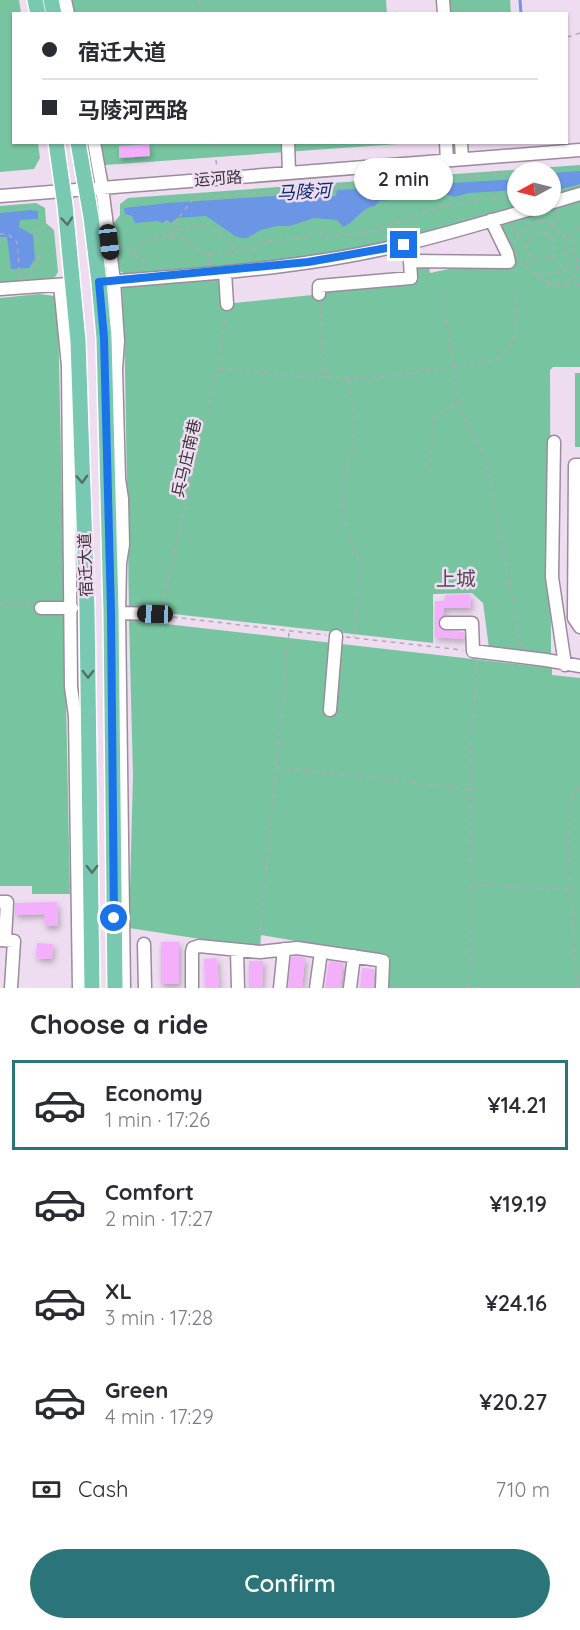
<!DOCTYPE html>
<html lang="en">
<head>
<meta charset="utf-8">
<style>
	body { margin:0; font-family:Quicksand,"Noto Sans SC",sans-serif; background:#f2f2f3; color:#2b2b33; height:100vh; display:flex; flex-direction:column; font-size:22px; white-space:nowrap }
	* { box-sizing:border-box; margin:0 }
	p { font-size:20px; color:#7c7c81 }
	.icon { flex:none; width:33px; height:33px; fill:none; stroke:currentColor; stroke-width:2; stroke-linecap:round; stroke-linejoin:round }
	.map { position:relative; height:988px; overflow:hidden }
	.panel { display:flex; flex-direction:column; background:#fff; flex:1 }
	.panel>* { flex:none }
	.hud { position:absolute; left:12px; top:12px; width:556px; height:132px; border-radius:0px; box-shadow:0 2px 4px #0004; display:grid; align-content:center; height:132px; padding:0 30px; background:#fff }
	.needle { width:39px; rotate:263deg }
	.buttons { position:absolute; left:507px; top:162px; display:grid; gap:12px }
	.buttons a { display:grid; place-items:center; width:54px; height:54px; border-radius:50%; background:#fff; box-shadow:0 2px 4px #0004; font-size:30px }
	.end { position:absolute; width:27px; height:27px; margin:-14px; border:8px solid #1a73e8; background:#fff; box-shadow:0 0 0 3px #fff }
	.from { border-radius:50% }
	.bubble { position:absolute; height:42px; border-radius:21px; background:#fff; box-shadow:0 2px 4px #0004; font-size:20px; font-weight:600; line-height:42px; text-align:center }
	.car { position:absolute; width:18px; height:36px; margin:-18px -9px; border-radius:8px; box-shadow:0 0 4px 2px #0007; background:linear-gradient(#222 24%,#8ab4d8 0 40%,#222 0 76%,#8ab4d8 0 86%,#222 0) }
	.hud b { display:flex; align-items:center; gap:21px; height:57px; font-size:22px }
	.hud b+b { border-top:2px solid #e1e1e2 }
	.hud i { width:15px; height:15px; background:#2b2b33 }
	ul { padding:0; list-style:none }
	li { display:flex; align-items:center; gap:18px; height:90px; margin:0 12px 9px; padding:0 18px; border:3px solid transparent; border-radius:0px }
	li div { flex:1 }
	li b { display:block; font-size:22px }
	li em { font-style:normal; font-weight:600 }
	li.current { border-color:#2a747a }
	li>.icon { width:54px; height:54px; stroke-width:1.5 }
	h2 { padding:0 30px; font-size:27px; line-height:72px }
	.pay { display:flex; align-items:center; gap:15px; height:66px; padding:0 30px; font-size:22px }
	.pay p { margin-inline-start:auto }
	.action { display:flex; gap:12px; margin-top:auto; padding:12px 30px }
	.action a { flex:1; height:69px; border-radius:36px; background:#2a747a; color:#fff; font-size:24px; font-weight:600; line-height:69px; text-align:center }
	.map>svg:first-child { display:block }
</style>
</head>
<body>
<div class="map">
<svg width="580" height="988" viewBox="0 0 580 988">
	<defs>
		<filter id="shadow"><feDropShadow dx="2" dy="3.5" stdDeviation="3" flood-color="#0004"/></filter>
	</defs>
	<rect width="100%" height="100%" fill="#eedcf0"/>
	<!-- green -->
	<path fill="#77c5a0" d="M0,0H19L21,13L14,14V142L38,143L40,158L34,169L0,172Z
		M67,0H386L387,13L70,14Z
		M449,0H510L511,13H450Z
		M397,142L398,144L105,165L100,143Z
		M580,165V188L551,197L550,172H518V206H521C478,218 436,233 393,242C305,262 215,267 125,274L120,271L114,223L120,215V204L128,198Z
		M580,201V367H553L550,370L551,654L489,648L483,603L472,593L433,594V643L129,609L125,367L122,287L217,279L223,284L225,304L322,294V289L415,281L414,266L429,267L430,273L449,269L448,266L509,264L496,226Z
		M36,203L45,208L46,223L54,230L58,272L55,277L47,280L0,283V206Z
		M39,294L54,296L58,311L70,894H32V886H0V298Z
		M575,373H580V447H575Z
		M129,619H156L157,623L552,668V675L580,678V988H388L390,957L261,935L260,948L129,928L133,775Z"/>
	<!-- water -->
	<path fill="#6b96e5" d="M580,171V184L551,192V173Z
		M517,179V190L469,193L454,197L445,194L379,201L375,206C360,208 356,222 343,227L337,220L314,218L290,226H277L261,230L247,238H241L235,236L206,216L177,218L171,223L167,220L162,223L158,221L135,223L132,216L125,214L124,208L168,203L318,193L321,197L336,196L337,190Z
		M31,210L38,211V219L20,220L19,227L33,235L35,259L29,268L11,269L7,237H0V213Z"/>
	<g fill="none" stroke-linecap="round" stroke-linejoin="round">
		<!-- stream -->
		<path stroke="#6b96e5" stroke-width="3" d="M520,0L521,14"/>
	</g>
	<!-- building -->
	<path fill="#f4affc" filter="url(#shadow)" d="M149,144L150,156L119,158V146Z
		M470,594L471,608H444L443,615L438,622L442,630L464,632V639L435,637V601H445V595Z
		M57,902L58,926H45L44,914L15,915V903Z
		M161,942H179V984H161Z
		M37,943L53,944L52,959L36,958Z
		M297,956L305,958L302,988H288L291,957Z
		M217,958L219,988H205L204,959Z
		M249,961H263L262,988H249Z
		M329,961L343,963L340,988H325Z
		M362,968L374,969V988H360Z"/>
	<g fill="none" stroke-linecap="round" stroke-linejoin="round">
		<defs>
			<path id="minor" d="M65,0L68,14
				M443,0L444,14
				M94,142L102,187L114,281L118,341L116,369L119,479L122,499L123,545L120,563L119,613L124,988
				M288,142L289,173
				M446,142L447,161
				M461,142L462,159
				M0,196L580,150
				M550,203L580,194
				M225,272L227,304
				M106,282C206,274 308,268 405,244C451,233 496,219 542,206
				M60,285L68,366L71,687L75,716L79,988
				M0,289L68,284
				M319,294V286L411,278L410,261L509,262L507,253L491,220
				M554,442L552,577L565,665
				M580,465H575L574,618L580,627
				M41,608H72
				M119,613L155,614
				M446,623H472L473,651L546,660L580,666
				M330,710L336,636
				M0,902H7L5,940
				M0,940L14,941L11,988
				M144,944L145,988
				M237,950L238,988
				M192,988V952L193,948L199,946L260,952L297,948L378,960L383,961L382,988
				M280,988L284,949
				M316,988L321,952
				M350,988L354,956"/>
			<path id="major" d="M35,0L38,14
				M51,0L54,14
				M56,142L65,205L78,341L87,609L92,988
				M78,142L91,217L99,282L104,338L111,612L115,988"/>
		</defs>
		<!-- minor casing -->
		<use href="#minor" stroke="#9b8b9d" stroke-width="15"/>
		<!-- major casing -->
		<use href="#major" stroke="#fff" stroke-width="18"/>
		<!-- path -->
		<path stroke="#b5a6b6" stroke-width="1.5" stroke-dasharray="4.5 4.5" stroke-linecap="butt" d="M199,0L200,14
			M567,37L580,33
			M214,142L217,169
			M522,172H534
			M541,220L573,242C580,271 580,288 544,282C533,272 512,260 514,243C522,233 528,223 541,220Z
			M511,225L519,236
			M552,226L559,216L555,213
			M0,234H8L17,242L20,278
			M548,235L554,228
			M171,236L176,229L207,226L232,243L233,252
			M570,237L580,223
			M163,238L194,198L518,173
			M120,244L144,262L145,268
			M133,253L150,238L180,236L208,255L209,264
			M208,255L253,250L264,241L305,238L309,234L319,233L325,238L374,231L446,205L518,195
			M553,259V240L542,232H538L526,244V251L534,259H553L567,271
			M525,263L532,257
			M537,275L567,271L568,263L564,235
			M21,276L29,275L39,259L36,227
			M548,285L559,287L580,284
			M442,293L459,405C464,424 477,438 485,456L521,647
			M320,304L325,377
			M219,368L298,376L367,379L493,361C523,348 516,311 515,285
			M349,380L353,411L354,446L345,477L342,496L343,513L346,528L359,561L361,574L354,637
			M431,472L432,422C438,412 448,407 459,405
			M0,604H32
			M162,606L218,367L226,315
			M164,616L326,635
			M346,637L463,650
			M277,767L469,789
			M474,884L571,890
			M260,933L289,632
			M468,988C475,922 470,857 470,790C469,748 475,704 477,662
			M577,988L568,852L570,807L577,787"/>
		<!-- minor -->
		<use href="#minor" stroke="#fff" stroke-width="12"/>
		<!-- major -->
		<use href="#major" stroke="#79c9b2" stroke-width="15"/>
	</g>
	<!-- one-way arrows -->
	<defs><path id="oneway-chevron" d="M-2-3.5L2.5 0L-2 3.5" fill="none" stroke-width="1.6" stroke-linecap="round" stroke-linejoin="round" transform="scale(1.5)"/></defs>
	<g stroke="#54706b">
		<use href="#oneway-chevron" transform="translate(67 221) rotate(85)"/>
		<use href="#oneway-chevron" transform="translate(82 479) rotate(88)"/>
		<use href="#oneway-chevron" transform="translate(88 674) rotate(89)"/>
		<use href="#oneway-chevron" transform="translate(92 869) rotate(90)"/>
	</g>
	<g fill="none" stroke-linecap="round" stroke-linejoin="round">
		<!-- route -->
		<path stroke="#1a73e8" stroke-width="8" d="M114,918L111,612L104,338L99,282L308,262L404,245"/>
	</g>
	<g text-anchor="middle" stroke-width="5" stroke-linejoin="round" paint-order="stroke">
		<!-- street labels -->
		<g font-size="16" fill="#3b343b" stroke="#eedcf0">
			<text transform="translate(218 178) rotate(-4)" y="6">运河路</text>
			<text transform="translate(186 458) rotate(-77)" y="6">兵马庄南巷</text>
			<text transform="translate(85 565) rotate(-92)" y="6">宿迁大道</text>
		</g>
		<!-- water labels -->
		<g font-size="18" font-style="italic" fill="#072b6f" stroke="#eedcf0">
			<text transform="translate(304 192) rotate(-3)" y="6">马陵河</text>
		</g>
		<!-- quarter labels -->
		<g font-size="20" fill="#5a4b5b" stroke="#eedcf0">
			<text x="456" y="586">上城</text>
		</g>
	</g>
</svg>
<div class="buttons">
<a><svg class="needle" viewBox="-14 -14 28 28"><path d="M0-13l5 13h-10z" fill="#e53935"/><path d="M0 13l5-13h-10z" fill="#7c7c81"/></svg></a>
</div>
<i class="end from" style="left:114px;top:918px"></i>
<i class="end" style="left:404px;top:245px"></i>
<div class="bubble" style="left:354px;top:158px;width:99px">2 min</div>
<i class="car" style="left:109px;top:242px;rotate:173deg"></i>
<i class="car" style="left:155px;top:614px;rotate:272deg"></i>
<div class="hud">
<b><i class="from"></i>宿迁大道</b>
<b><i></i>马陵河西路</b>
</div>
</div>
<section class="panel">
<h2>Choose a ride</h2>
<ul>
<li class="current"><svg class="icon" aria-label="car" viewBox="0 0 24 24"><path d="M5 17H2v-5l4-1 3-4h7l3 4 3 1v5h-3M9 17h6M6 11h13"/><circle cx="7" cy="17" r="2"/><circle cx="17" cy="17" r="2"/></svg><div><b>Economy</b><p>1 min · 17:26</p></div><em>¥14.21</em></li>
<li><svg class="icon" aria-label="car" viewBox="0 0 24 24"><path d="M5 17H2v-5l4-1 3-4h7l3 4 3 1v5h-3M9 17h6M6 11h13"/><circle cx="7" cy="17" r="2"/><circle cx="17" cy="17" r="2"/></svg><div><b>Comfort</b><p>2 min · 17:27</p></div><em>¥19.19</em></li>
<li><svg class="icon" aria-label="car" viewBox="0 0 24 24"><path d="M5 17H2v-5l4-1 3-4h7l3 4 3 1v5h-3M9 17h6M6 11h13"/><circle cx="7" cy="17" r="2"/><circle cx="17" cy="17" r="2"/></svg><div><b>XL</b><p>3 min · 17:28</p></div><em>¥24.16</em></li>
<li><svg class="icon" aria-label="car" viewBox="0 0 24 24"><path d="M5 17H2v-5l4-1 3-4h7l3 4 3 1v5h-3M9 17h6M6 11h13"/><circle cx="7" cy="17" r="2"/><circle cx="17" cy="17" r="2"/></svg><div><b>Green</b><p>4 min · 17:29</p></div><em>¥20.27</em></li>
</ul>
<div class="pay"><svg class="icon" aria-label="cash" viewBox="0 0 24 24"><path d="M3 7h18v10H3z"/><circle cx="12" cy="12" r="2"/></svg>Cash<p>710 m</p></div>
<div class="action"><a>Confirm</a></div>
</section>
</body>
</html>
